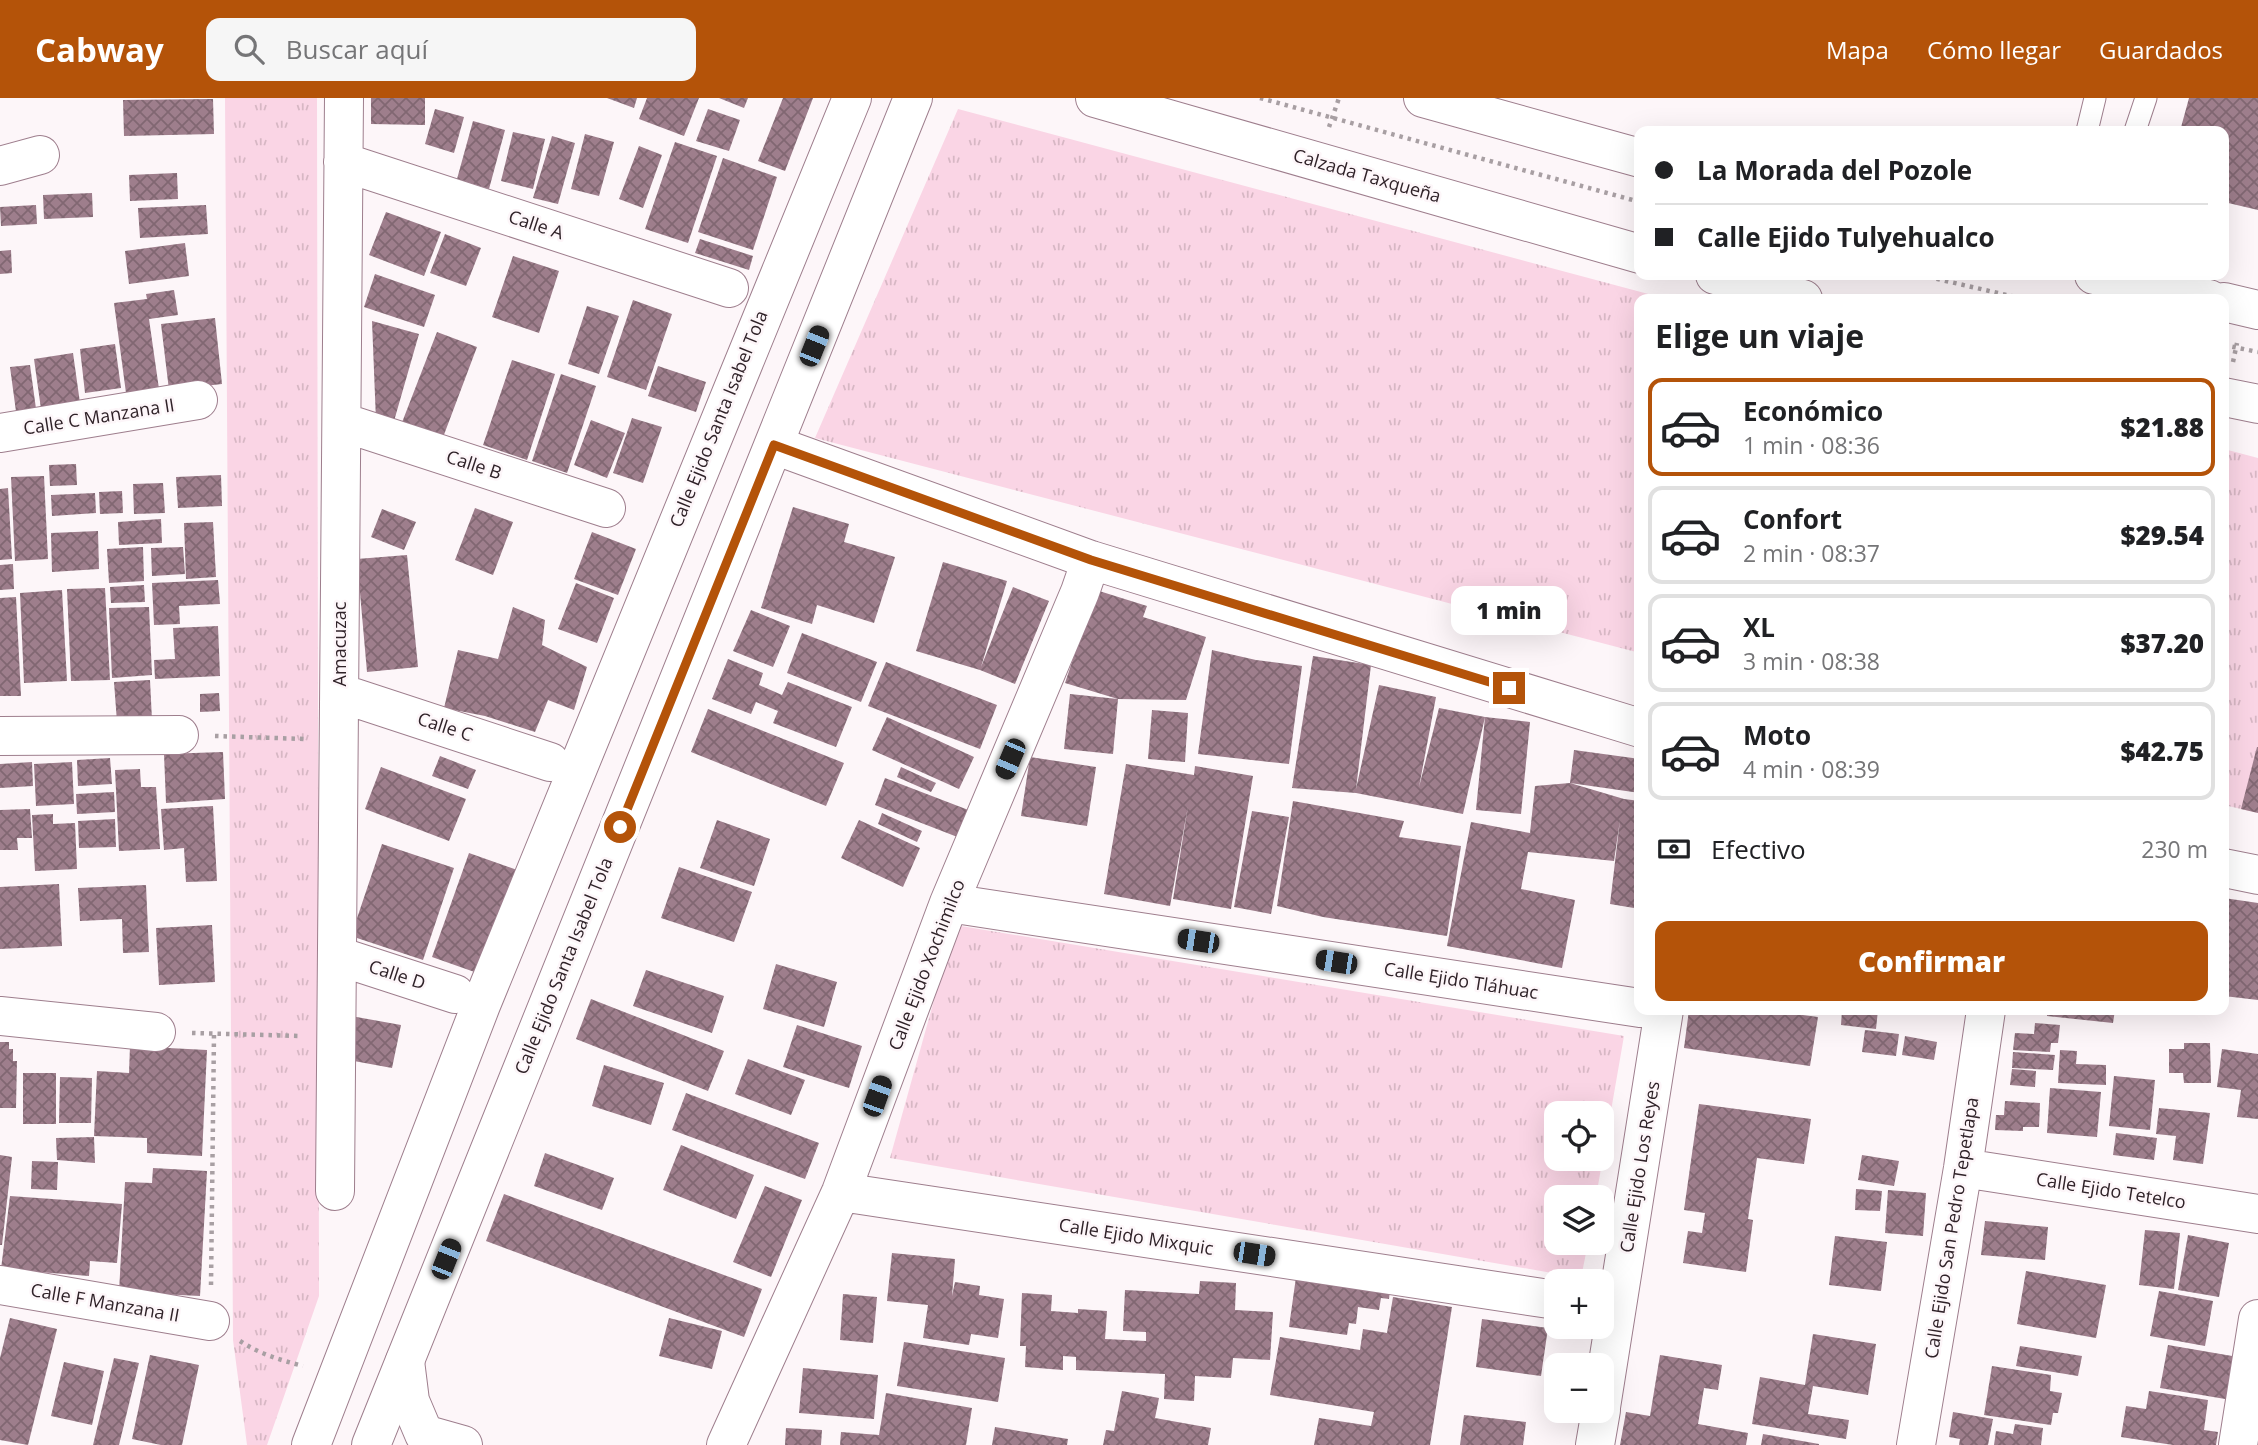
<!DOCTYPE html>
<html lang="es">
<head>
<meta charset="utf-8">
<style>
	body { margin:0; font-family:"Open Sans",sans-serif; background:#f6f6f6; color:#202124; height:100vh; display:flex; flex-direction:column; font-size:26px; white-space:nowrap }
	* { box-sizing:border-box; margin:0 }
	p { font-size:23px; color:#757577 }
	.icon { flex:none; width:38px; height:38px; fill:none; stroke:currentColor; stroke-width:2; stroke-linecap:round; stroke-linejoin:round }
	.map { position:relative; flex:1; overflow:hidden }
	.panel { position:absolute; left:1634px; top:196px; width:595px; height:721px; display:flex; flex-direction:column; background:#fff; border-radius:14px; box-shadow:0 7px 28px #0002 }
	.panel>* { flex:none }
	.top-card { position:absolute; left:1634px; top:28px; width:595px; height:154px; border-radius:14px; box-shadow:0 7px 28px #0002; display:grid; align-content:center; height:154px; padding:0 21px; background:#fff }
	.tools { position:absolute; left:1544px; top:1003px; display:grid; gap:14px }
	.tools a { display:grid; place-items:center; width:70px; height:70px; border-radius:14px; background:#fff; box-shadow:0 7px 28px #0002; font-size:35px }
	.end { position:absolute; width:32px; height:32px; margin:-16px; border:9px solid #b45309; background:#fff; box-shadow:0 0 0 4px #fff }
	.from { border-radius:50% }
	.bubble { position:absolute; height:49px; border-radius:14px; background:#fff; box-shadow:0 7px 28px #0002; font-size:23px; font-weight:800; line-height:49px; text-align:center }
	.car { position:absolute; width:21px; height:42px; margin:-21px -10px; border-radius:9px; box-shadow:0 0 5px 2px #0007; background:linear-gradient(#222 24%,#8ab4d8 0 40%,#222 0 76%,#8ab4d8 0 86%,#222 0) }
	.top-card b { display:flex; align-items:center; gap:24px; height:66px; font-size:26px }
	.top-card b+b { border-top:2px solid #e0e0e0 }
	.top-card i { width:18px; height:18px; background:#202124 }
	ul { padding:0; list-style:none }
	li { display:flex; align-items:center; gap:21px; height:98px; margin:0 14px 10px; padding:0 7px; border:4px solid #e0e0e0; border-radius:14px }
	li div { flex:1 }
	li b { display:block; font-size:26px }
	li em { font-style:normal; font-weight:800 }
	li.selected { border-color:#b45309 }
	li>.icon { width:63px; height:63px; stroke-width:1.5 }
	h2 { padding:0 21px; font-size:32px; line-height:84px }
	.pay { display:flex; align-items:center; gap:18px; height:77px; padding:0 21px; font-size:26px }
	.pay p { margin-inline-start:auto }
	.primary-button { display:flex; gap:14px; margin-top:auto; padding:14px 21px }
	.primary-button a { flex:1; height:80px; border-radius:14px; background:#b45309; color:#fff; font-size:28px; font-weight:800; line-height:80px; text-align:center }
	header { display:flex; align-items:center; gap:42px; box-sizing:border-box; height:98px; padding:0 35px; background:#b45309; color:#fff }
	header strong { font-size:33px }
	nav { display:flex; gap:38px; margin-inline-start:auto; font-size:24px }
	.search { width:490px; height:63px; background:#f6f6f6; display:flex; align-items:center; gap:18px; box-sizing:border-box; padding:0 24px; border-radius:14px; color:#757577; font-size:26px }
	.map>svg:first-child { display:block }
</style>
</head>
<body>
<header>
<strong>Cabway</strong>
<div class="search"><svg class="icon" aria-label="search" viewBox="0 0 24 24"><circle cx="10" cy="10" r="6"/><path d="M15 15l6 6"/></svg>Buscar aquí</div>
<nav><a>Mapa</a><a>Cómo llegar</a><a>Guardados</a></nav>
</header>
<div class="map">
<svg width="2258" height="1347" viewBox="0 0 2258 1347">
	<defs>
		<pattern id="park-tufts" width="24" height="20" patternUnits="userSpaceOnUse" patternTransform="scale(1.75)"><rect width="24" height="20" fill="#fad5e5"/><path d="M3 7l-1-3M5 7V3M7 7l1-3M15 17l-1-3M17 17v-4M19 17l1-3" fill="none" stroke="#d7b7c4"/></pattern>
		<pattern id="building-cross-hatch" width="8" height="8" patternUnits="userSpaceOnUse" patternTransform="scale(1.75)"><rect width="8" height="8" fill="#9e7e8c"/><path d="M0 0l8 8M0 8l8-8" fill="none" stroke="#816772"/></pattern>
	</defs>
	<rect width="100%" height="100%" fill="#fdf6f9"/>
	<!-- park -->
	<path fill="url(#park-tufts)" fill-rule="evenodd" d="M225,0H317L319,1198L267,1347H247L233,1242Z
		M958,11L1667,201H1640V555L815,340Z
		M2224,351L2258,360V715L2224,707Z
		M955,827L1624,938L1596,1099H1556V1144L1588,1145L1581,1180L890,1060ZM1556,1015H1601V1060H1556Z"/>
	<!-- building -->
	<path fill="url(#building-cross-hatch)" d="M371,0H425V27L371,26Z
		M607,0H637L634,10Z
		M647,0H699L684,38L639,21Z
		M719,0H748L744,10Z
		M783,0H813L785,73L758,63Z
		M2189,0H2258V112L2224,104V33H2180Z
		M213,1L214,36L124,38L123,2Z
		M435,11L464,19L454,55L425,46Z
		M708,11L740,22L729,53L696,43Z
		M473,23L505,32L489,91L457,81Z
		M513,34L545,41L533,91L501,83Z
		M585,36L614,44L599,98L571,91Z
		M552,38L575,45L558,106L533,100Z
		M675,44L717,58L688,145L645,131Z
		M639,48L662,57L643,110L619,101Z
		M723,60L777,79L753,152L698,134Z
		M177,75L178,101L130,103L129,77Z
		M92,95L93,119L44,121L43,97Z
		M36,107L37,126L1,128L0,109Z
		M206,107L208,136L140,140L138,110Z
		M386,114L441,134L424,178L369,157Z
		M445,136L481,150L466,188L430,175Z
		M700,141L753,158L749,172L695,155Z
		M185,145L189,178L129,186L125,153Z
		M11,152L12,175L0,176V153Z
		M513,158L559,173L539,235L492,219Z
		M375,176L435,197L424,229L364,209Z
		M174,192L178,217L149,221L159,291L126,295L114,205L147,201L146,196Z
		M633,202L672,216L646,292L607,279Z
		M587,208L619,218L599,276L568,266Z
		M215,220L222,286L169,292L161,226Z
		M372,223L419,236L394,323H376Z
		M437,234L477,249L442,342L401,327Z
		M115,246L121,290L85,295L80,251Z
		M73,255L80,305L41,311L34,261Z
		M512,262L555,276L527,362L483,347Z
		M30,267L37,318L17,321L10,269Z
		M658,268L706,284L696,314L648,298Z
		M561,276L596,288L567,375L532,363Z
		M632,320L662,329L643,385L613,375Z
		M591,322L625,335L607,380L574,367Z
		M76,366L77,387L50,388L49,367Z
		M221,377L222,408L178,410L176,379Z
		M44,378L48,461L15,463L11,379Z
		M163,385L165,415L134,416L133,386Z
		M8,390L12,461L0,462V391Z
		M122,393L123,415L100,416L99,394Z
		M95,395L96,415L52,418L51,397Z
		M793,409L849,426L844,444L895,459L874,525L817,507L812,526L761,510Z
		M475,410L513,424L493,477L455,462Z
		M382,411L416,424L404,452L371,439Z
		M161,421L162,445L119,447L118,424Z
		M213,424L216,479L186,481L184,425Z
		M98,433L99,471L52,474L51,435Z
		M592,434L636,451L618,497L574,481Z
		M143,449L144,483L109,485L107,451Z
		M183,449L185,476L152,478L151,450Z
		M407,457L418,569L367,574L357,461Z
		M943,464L1007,483L981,569L1013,489L1049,503L1015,586L980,572L916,553Z
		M13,466L14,491L0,492V467Z
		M218,482L220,506L179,508L180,526L154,527L152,485Z
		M576,485L614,500L597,545L558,531Z
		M144,487L145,504L111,505L110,489Z
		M105,490L110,582L71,583L67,491Z
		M62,492L67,583L24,585L20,495Z
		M1096,492L1147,508L1143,519L1206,539L1186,602L1118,601L1065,585Z
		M16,499L21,598H0V500Z
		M149,509L152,577L112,580L109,510Z
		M513,509L545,522L542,547L587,569L574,612L548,602L535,634L485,618L444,610L458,552L498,561Z
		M751,512L790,528L773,569L733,553Z
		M218,528L220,578L155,581L154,562L175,561L173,530Z
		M802,535L877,564L861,604L787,575Z
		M1212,552L1256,562L1302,568L1289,666L1198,656Z
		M1313,558L1371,567L1356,691L1379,587L1436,599L1419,689L1439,610L1485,619L1530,624L1521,716L1476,712L1485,619L1463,716L1356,695L1292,690Z
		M728,561L763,575L759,587L782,597L788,584L852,609L836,649L773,625L778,613L756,604L751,616L712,601Z
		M886,564L997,607L980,651L868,608Z
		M150,582L152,622L117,624L114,584Z
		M219,595L220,613L200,614V596Z
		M1070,596L1118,601L1113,656L1064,651Z
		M708,611L844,665L826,708L691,654Z
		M1152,612L1188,615L1185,664L1148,661Z
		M887,619L974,659L959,691L872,652Z
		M2257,649H2258V715L2241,711Z
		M1574,652L1640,661V695L1570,685Z
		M223,654L225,701L166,705L164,656Z
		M440,658L476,672L468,691L432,678Z
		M1030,659L1096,669L1087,728L1021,718Z
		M110,660L112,686L78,688L77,662Z
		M32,664L33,688L0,690V666Z
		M72,664L74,706L36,708L34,666Z
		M1126,666L1194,677L1195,668L1253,678L1231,811L1173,801L1188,708L1170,808L1104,796Z
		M381,669L466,701L449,743L365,711Z
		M901,669L936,685L931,694L897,679Z
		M140,671L141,689H156L160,751L119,753L115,672Z
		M885,680L971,713L960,740L875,707Z
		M1570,685L1624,701L1640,703V811L1610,806L1620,722L1614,763L1528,754L1521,791L1575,802L1562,870L1447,848L1471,724L1530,735L1535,688Z
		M114,694L115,714L77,716L76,696Z
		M1293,703L1404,723L1399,739L1461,748L1447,838L1323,819L1277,808Z
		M213,708L217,783L186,784L184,750L164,752L161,711Z
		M30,711L32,740H17L18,752H0V712Z
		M1252,713L1289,719L1271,816L1234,809Z
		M882,715L922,733L917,744L878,726Z
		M53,716V726L75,725L77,771L35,773L32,717Z
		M115,721L116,749L79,750L78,723Z
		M717,722L770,741L754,788L700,770Z
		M859,722L920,750L903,789L841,760Z
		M382,746L454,770L423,862L351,838Z
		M469,755L520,773L483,877L432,859Z
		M679,769L752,794L734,844L661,820Z
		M59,786L62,848L0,851V789Z
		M146,787L149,854L123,855L122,821L80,823L78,790Z
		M2224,800L2258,805V902L2224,898Z
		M212,827L215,884L159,887L156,830Z
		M776,866L837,884L824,929L763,911Z
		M646,872L724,898L712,935L633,908Z
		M591,901L724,953L708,993L576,941Z
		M1689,912H1764L1818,919L1810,968L1684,950Z
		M1842,912H1878L1876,931L1841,927Z
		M2047,912H2115L2113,925L2047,918Z
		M351,918L401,927L392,970L343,961Z
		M2035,925L2060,927L2058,945H2051L2050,954L2013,952L2015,935L2034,936Z
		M797,927L862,948L849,990L783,969Z
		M1865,932L1899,936L1896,958L1862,954Z
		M1905,938L1937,944L1934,962L1902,957Z
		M0,944H9V951H13V963H17L16,1010H0Z
		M2184,945H2210L2211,985H2184L2183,975H2169V951H2184Z
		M130,948L207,952L202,1058L147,1055V1040L94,1038L97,973L129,975Z
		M2222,951L2258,956V1021L2237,1019L2241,992L2217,989Z
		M2060,952L2077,953L2076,966L2106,967V987L2058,985Z
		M2013,954L2055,957L2053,972L2012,970Z
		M748,961L805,982L791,1017L735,996Z
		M604,967L664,985L651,1027L592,1008Z
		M2012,971L2036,973L2035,989L2010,987Z
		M23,975H56V1026H23Z
		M2114,978L2155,982L2150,1032L2109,1028Z
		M60,979L92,980L91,1025H59Z
		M2050,990L2101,994L2097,1039L2047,1035Z
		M686,995L819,1045L805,1081L672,1032Z
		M2005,1003L2040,1005L2039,1029H2023V1033L1995,1032L1996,1017H2004Z
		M1699,1006L1811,1021L1804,1066L1757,1060L1748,1121L1753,1122L1746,1174L1683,1165L1688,1133L1702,1135L1705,1115L1684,1112Z
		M2159,1010L2210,1015L2203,1066L2173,1062L2176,1038L2156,1036Z
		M2116,1035L2157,1040L2154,1062L2113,1057Z
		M94,1039L95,1065L57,1062L56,1040Z
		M681,1047L754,1077L736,1121L663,1092Z
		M545,1055L614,1080L602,1112L534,1088Z
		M0,1057L12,1059L2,1147H0Z
		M1862,1057L1899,1063L1894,1088L1858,1082Z
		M32,1063L58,1064L57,1092L31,1091Z
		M153,1070L207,1073L200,1198L119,1194L125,1084L152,1085Z
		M765,1088L802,1102L771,1179L733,1164Z
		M1856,1091L1882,1093L1880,1113L1855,1112Z
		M1888,1092L1926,1095L1923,1138L1885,1135Z
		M504,1096L762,1191L744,1239L486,1143Z
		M10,1098L122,1106L117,1165L90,1163L89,1178L1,1171Z
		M1985,1123L2048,1129L2045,1162L1981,1157Z
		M2145,1132L2180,1135L2174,1191L2139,1187Z
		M2188,1137L2229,1145L2219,1199L2178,1192Z
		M1835,1138L1887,1144L1881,1193L1829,1187Z
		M892,1155L955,1161L952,1198L955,1184L980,1188L979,1197L1004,1201L998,1240L971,1236L969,1247L923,1240L928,1207L887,1203Z
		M2026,1173L2106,1187L2096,1240L2017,1226Z
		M1296,1179L1390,1192L1389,1201L1381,1200L1379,1212L1358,1209L1356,1226L1349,1225L1347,1237L1289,1229Z
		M1200,1183L1236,1185L1235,1212L1273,1214L1270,1262L1233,1260L1231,1280L1195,1278L1194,1303L1164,1301L1165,1276L1076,1272V1259L1063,1258V1272L1025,1269L1026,1248H1020L1022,1195L1052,1197L1051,1213L1078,1215V1211L1107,1213L1105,1241L1146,1243V1234L1123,1233L1125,1192L1199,1196Z
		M2159,1193L2213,1203L2205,1248L2150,1238Z
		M843,1196L877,1199L873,1245L840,1242Z
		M1393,1199L1452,1209L1430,1347H1314L1319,1320L1371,1328L1374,1314L1270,1297L1280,1239L1360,1252L1363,1231L1387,1235Z
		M10,1220L57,1231L28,1347L0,1342V1260Z
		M669,1220L722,1233L712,1271L659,1258Z
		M1482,1221L1548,1230L1541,1278L1476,1269Z
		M1813,1236L1876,1246L1868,1297L1813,1288L1808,1316L1849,1322L1846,1341L1752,1326L1760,1279L1805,1287Z
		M904,1244L1005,1260L998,1304L897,1288Z
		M2168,1247L2238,1259L2231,1302L2160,1290Z
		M2020,1248L2082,1258L2078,1278L2016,1268Z
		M150,1257L199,1267L182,1347H161L132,1341Z
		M1660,1257L1722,1267L1718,1292L1704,1290L1698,1326L1748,1335L1746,1347H1620L1626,1314L1650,1318Z
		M114,1260L139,1265L119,1347H93Z
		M64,1264L104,1273L92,1327L51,1318Z
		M1992,1268L2051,1277L2050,1293L2062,1295L2058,1315H2053L2051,1327L1984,1317Z
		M803,1270L878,1277L874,1321L799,1315Z
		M1122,1293L1159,1300L1155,1320L1211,1330L1208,1347H1103L1106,1332L1114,1333Z
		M2149,1293L2208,1302L2204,1332L2218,1334L2216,1347H2173L2121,1339L2126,1308L2146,1311Z
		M886,1295L972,1310L966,1347H840L841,1334L879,1337Z
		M1953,1314L1993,1321L1988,1347H1959L1960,1341L1949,1339Z
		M1464,1317L1526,1324L1523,1347H1460Z
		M2015,1326L2043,1330L2041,1347H1994L1996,1333L2013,1336Z
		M995,1329L1068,1341L1067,1347H992Z
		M786,1330L822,1332L821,1347H785Z
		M1763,1336L1819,1346V1347H1761Z"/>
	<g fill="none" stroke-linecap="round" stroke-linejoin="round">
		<defs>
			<path id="service" d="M2087,33L2095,0
				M2135,33L2146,0"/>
			<path id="minor" d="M343,64L729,190
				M0,68L40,57
				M342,324L606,410
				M0,335L198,302
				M774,347L1091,462L1640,630
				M340,595L550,664
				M0,638L179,637
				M2224,770L2258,777
				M949,805L1640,910
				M338,858L455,896
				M0,918L156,934
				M1963,1070L2258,1116
				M335,1093L344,0
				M841,1094L1556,1202
				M0,1187L210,1223
				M405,1263L410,1303L424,1336L463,1347
				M1601,1309L1664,912
				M726,1347L841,1094L949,805L1080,494L1091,462
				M1595,1347L1601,1312
				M1916,1347L1963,1070L1986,912
				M2238,1347L2258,1221"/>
			<path id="tertiary" d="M311,1347L481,907L852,0
				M371,1347L913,0"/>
			<path id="secondary" d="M1095,0L1640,156
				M1423,0L1640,60
				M1715,177L1803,201
				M2094,177L2209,201
				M2224,204L2258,212
				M2224,299L2258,306"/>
		</defs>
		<!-- service casing -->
		<use href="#service" stroke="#9e7e8d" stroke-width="23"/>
		<!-- minor casing -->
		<use href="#minor" stroke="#9e7e8d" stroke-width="40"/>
		<!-- tertiary casing -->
		<use href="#tertiary" stroke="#9e7e8d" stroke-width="40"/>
		<!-- secondary casing -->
		<use href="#secondary" stroke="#9e7e8d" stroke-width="40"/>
		<!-- path -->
		<path stroke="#a89fa3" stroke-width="4.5" stroke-dasharray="3.5 5" stroke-linecap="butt" d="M1260,0L1640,104
			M1329,29L1339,0
			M1920,177L2024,201
			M2224,247L2258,254
			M2233,264L2237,245
			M215,638L304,641
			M192,935L302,938
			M211,1187L214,936
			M240,1243C260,1256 280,1262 303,1268"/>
		<!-- service -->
		<use href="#service" stroke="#fff" stroke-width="21"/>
		<!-- minor -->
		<use href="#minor" stroke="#fff" stroke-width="38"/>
		<!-- tertiary -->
		<use href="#tertiary" stroke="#fff" stroke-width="38"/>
		<!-- secondary -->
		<use href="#secondary" stroke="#fff" stroke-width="38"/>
	</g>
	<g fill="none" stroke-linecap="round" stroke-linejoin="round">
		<!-- route -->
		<path stroke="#b45309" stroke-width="9" d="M620,729L774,347L1091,462L1509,590"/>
	</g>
	<g text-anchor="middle" stroke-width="5" stroke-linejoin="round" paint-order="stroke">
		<!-- street labels -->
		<g font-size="18" fill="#2f2228" stroke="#fdf6f9">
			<text transform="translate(1367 78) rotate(16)" y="6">Calzada Taxqueña</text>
			<text transform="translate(536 127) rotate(18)" y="6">Calle A</text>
			<text transform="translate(99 319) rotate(-9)" y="6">Calle C Manzana II</text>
			<text transform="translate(719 321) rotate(-68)" y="6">Calle Ejido Santa Isabel Tola</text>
			<text transform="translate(474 367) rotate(18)" y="6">Calle B</text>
			<text transform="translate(340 546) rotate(-90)" y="6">Amacuzac</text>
			<text transform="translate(445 629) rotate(18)" y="6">Calle C</text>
			<text transform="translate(927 867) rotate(-69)" y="6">Calle Ejido Xochimilco</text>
			<text transform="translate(564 868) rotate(-68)" y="6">Calle Ejido Santa Isabel Tola</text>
			<text transform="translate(397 877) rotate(18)" y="6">Calle D</text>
			<text transform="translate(1461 883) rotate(9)" y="6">Calle Ejido Tláhuac</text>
			<text transform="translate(1640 1069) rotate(-81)" y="6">Calle Ejido Los Reyes</text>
			<text transform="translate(2111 1093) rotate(9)" y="6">Calle Ejido Tetelco</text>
			<text transform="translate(1952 1130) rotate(-81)" y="6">Calle Ejido San Pedro Tepetlapa</text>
			<text transform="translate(1136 1139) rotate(9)" y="6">Calle Ejido Mixquic</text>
			<text transform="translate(105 1205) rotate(10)" y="6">Calle F Manzana II</text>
		</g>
	</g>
</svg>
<div class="tools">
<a><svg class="icon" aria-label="locate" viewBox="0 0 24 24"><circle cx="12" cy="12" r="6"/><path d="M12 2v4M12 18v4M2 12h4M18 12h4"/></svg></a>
<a><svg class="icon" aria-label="layers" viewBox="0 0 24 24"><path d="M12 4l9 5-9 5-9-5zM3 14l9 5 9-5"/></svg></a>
<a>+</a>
<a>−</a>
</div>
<i class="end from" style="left:620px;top:729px"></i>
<i class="end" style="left:1509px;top:590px"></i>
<div class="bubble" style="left:1451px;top:488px;width:116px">1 min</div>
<i class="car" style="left:814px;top:248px;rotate:22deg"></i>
<i class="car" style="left:1010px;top:661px;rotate:203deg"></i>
<i class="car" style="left:1198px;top:843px;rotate:279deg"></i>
<i class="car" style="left:1336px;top:864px;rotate:279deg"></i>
<i class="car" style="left:877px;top:998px;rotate:20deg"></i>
<i class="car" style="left:1254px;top:1156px;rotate:99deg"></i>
<i class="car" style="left:446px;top:1161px;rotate:22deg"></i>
<div class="top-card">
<b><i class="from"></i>La Morada del Pozole</b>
<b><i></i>Calle Ejido Tulyehualco</b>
</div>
<section class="panel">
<h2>Elige un viaje</h2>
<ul>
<li class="selected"><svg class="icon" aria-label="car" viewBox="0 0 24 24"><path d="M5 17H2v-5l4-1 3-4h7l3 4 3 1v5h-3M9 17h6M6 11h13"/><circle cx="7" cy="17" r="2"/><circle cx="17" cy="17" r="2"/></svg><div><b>Económico</b><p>1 min · 08:36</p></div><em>$21.88</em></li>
<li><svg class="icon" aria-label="car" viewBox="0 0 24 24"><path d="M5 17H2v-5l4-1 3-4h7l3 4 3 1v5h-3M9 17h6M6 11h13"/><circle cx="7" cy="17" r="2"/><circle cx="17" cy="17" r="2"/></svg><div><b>Confort</b><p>2 min · 08:37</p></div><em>$29.54</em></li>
<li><svg class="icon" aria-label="car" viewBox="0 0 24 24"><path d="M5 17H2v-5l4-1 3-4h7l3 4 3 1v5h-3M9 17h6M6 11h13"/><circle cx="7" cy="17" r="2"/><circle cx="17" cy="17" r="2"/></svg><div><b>XL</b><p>3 min · 08:38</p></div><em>$37.20</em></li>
<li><svg class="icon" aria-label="car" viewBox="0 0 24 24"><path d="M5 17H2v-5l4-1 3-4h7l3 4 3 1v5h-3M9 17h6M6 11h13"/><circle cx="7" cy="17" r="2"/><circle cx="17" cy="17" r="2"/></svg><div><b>Moto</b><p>4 min · 08:39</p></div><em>$42.75</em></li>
</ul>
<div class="pay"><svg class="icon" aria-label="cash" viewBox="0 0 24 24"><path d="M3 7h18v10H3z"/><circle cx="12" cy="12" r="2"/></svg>Efectivo<p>230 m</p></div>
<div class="primary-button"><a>Confirmar</a></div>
</section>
</div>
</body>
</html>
